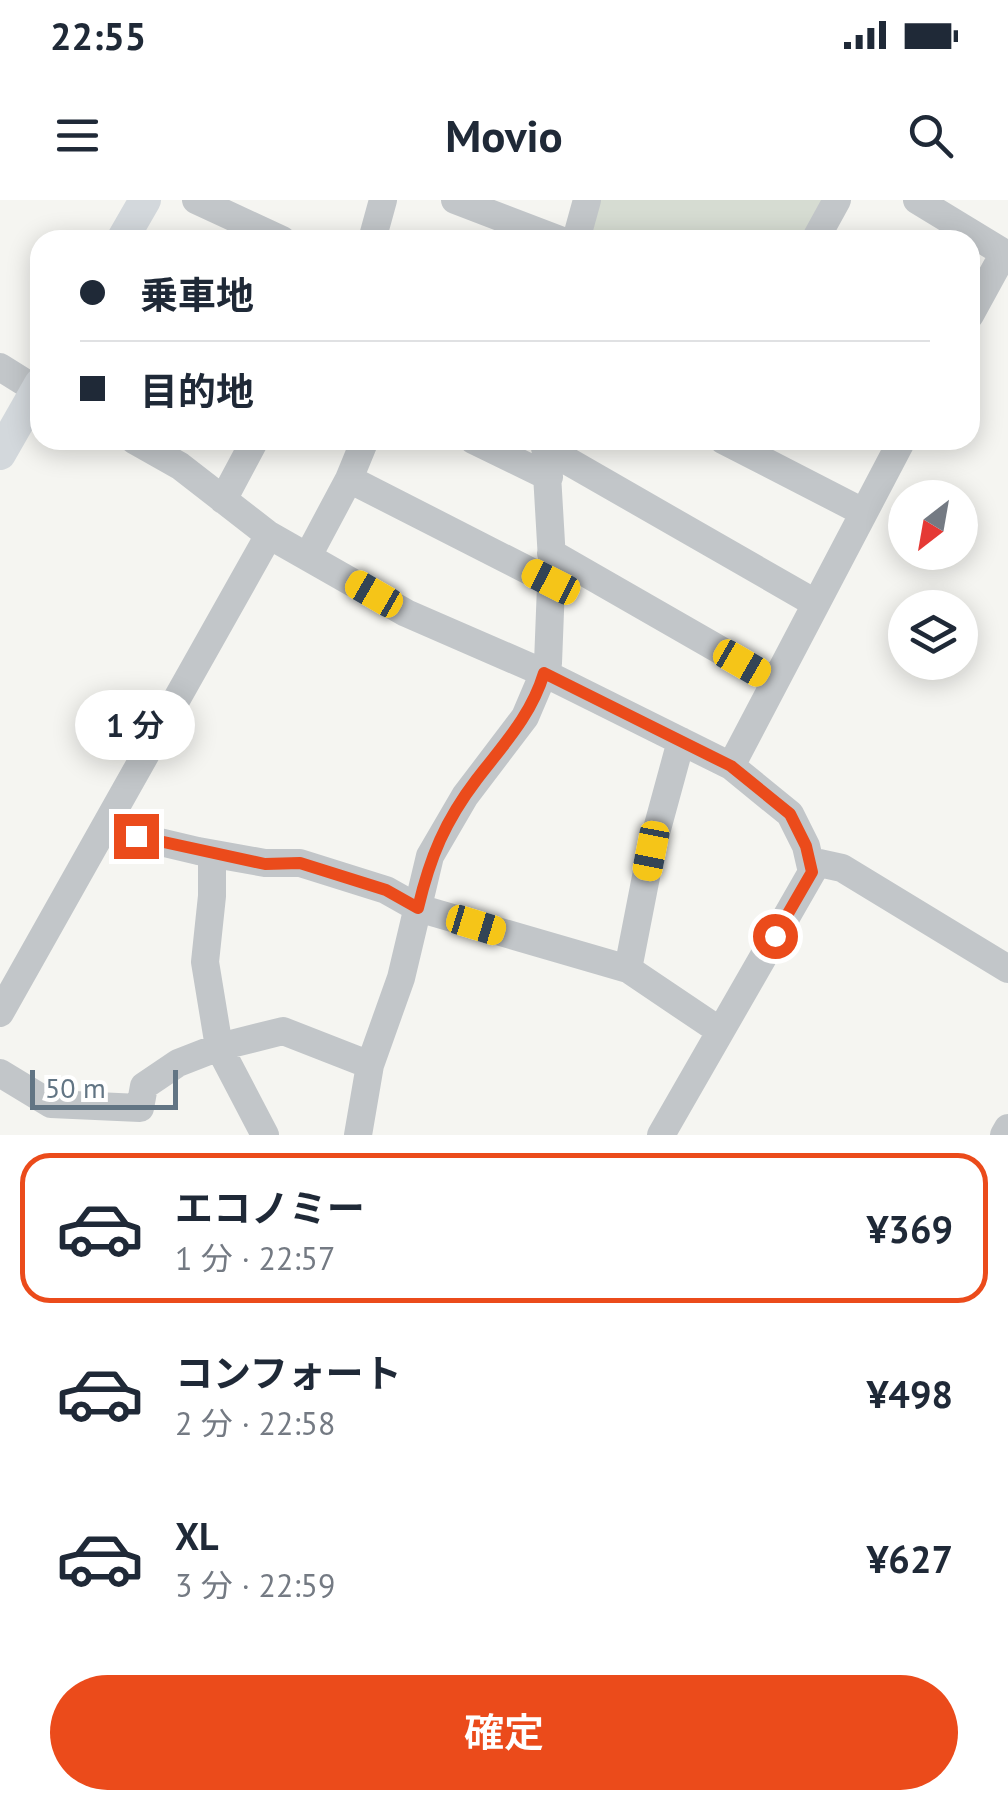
<!DOCTYPE html>
<html lang="ja">
<head>
<meta charset="utf-8">
<style>
	body { margin:0; font-family:"PT Sans","Noto Sans JP",sans-serif; background:#f6f6f7; color:#1f2937; height:100vh; display:flex; flex-direction:column; font-size:38px; white-space:nowrap }
	* { box-sizing:border-box; margin:0 }
	p { font-size:32px; color:#747a83 }
	.icon { flex:none; width:55px; height:55px; fill:none; stroke:currentColor; stroke-width:2; stroke-linecap:round; stroke-linejoin:round }
	.map { position:relative; height:935px; overflow:hidden }
	.sheet { display:flex; flex-direction:column; background:#fff; flex:1 }
	.sheet>* { flex:none }
	.hud { position:absolute; left:30px; top:30px; width:950px; height:220px; border-radius:30px; box-shadow:0 5px 25px #0003; display:grid; align-content:center; height:220px; padding:0 50px; background:#fff }
	.needle { width:65px; rotate:211deg }
	.controls { position:absolute; left:888px; top:280px; display:grid; gap:20px }
	.controls a { display:grid; place-items:center; width:90px; height:90px; border-radius:50%; background:#fff; box-shadow:0 5px 25px #0003; font-size:50px }
	.scale { position:absolute; left:30px; bottom:25px; width:148px; box-sizing:border-box; padding-left:10px; border:5px solid #627584; border-top:0; font-size:28px; line-height:35px; white-space:nowrap; color:#627584; -webkit-text-stroke:8px #fff; paint-order:stroke }
	.end { position:absolute; width:45px; height:45px; margin:-22px; border:12px solid #eb4b1b; background:#fff; box-shadow:0 0 0 5px #fff }
	.from { border-radius:50% }
	.bubble { position:absolute; height:70px; border-radius:35px; background:#fff; box-shadow:0 5px 25px #0003; font-size:32px; font-weight:600; line-height:70px; text-align:center }
	.car { position:absolute; width:30px; height:60px; margin:-30px -15px; border-radius:12px; box-shadow:0 0 8px 2px #0007; background:linear-gradient(#f5c518 24%,#345 0 40%,#f5c518 0 76%,#345 0 86%,#f5c518 0) }
	.hud b { display:flex; align-items:center; gap:35px; height:95px; font-size:38px }
	.hud b+b { border-top:2px solid #e0e1e3 }
	.hud i { width:25px; height:25px; background:#1f2937 }
	ul { padding:18px 0 0; list-style:none }
	li { display:flex; align-items:center; gap:30px; height:150px; margin:0 20px 15px; padding:0 30px; border:5px solid transparent; border-radius:30px }
	li div { flex:1 }
	li b { display:block; font-size:38px }
	li em { font-style:normal; font-weight:600 }
	li.active { border-color:#eb4b1b }
	li>.icon { width:90px; height:90px; stroke-width:1.5 }
	.button { display:flex; gap:20px; margin-top:auto; padding:20px 50px }
	.button a { flex:1; height:115px; border-radius:60px; background:#eb4b1b; color:#fff; font-size:40px; font-weight:600; line-height:115px; text-align:center }
	.status { display:flex; justify-content:space-between; align-items:center; height:70px; padding:0 50px; background:#fff; direction:ltr }
	.status svg { height:28px; fill:currentColor }
	header { display:flex; justify-content:space-between; align-items:center; height:130px; padding:0 50px; background:#fff; font-size:45px; font-weight:600 }
	.map>svg:first-child { display:block }
</style>
</head>
<body>
<div class="status"><b>22:55</b><svg viewBox="0 0 49 12"><path d="M0 12V9h3v3zM5 12V6h3v6zM10 12V3h3v9zM15 12V0h3v12zM26 1h20v11H26zM47 4h2v5h-2z"/></svg></div>
<header><svg class="icon" aria-label="menu" viewBox="0 0 24 24"><path d="M4 6h16M4 12h16M4 18h16"/></svg>Movio<svg class="icon" aria-label="search" viewBox="0 0 24 24"><circle cx="10" cy="10" r="6"/><path d="M15 15l6 6"/></svg></header>
<div class="map">
<svg width="1008" height="935" viewBox="0 0 1008 935">
	<rect width="100%" height="100%" fill="#f5f5f1"/>
	<!-- green -->
	<path fill="#d6dcd2" d="M594,0H830L808,40H593L586,28Z"/>
	<g fill="none" stroke-linecap="round" stroke-linejoin="round">
		<!-- minor -->
		<path stroke="#c2c6c9" stroke-width="28" d="M196,0L282,40
			M455,0L560,40
			M917,0L1004,53L970,115
			M372,40L383,0
			M576,40L587,0
			M815,40L837,0
			M0,167L40,192
			M134,240L180,266L269,335L406,413L544,473L731,566L790,614L806,646L812,672L661,935
			M473,240L549,277
			M723,240L863,312
			M545,248L815,403
			M349,279L551,382
			M223,300L255,240
			M551,353L774,481
			M308,356L349,279L365,240
			M731,566L902,240
			M105,629L198,651L265,663H300L386,690L418,708L628,769L720,831
			M212,654V696L205,762L219,847L265,935
			M810,661L842,668L1008,769
			M628,769L651,651L681,541
			M0,813L269,335
			M0,873L51,904L140,908L144,886L178,863L219,847L283,831L370,865
			M358,935L370,865L401,778L430,656L465,596L525,517L548,463L552,360L545,240
			M1004,935L1008,928"/>
		<!-- major -->
		<path stroke="#d3d8dc" stroke-width="32" d="M122,40L145,0
			M0,254L40,184"/>
	</g>
	<g fill="none" stroke-linecap="round" stroke-linejoin="round">
		<!-- route -->
		<path stroke="#eb4b1b" stroke-width="12" d="M136,636L265,664L300,663L386,690L418,708C430,657 445,621 477,579C503,545 531,516 544,473L731,566L790,614L806,646L812,672L775,736"/>
	</g>
</svg>
<div class="controls">
<a><svg class="needle" viewBox="-14 -14 28 28"><path d="M0-13l5 13h-10z" fill="#e53935"/><path d="M0 13l5-13h-10z" fill="#747a83"/></svg></a>
<a><svg class="icon" aria-label="layers" viewBox="0 0 24 24"><path d="M12 4l9 5-9 5-9-5zM3 14l9 5 9-5"/></svg></a>
</div>
<div class="scale">50 m</div>
<i class="end from" style="left:775px;top:736px"></i>
<i class="end" style="left:136px;top:636px"></i>
<div class="bubble" style="left:75px;top:490px;width:120px">1 分</div>
<i class="car" style="left:551px;top:382px;rotate:297deg"></i>
<i class="car" style="left:374px;top:394px;rotate:300deg"></i>
<i class="car" style="left:742px;top:463px;rotate:120deg"></i>
<i class="car" style="left:651px;top:651px;rotate:191deg"></i>
<i class="car" style="left:476px;top:725px;rotate:107deg"></i>
<div class="hud">
<b><i class="from"></i>乗車地</b>
<b><i></i>目的地</b>
</div>
</div>
<section class="sheet">
<ul>
<li class="active"><svg class="icon" aria-label="car" viewBox="0 0 24 24"><path d="M5 17H2v-5l4-1 3-4h7l3 4 3 1v5h-3M9 17h6M6 11h13"/><circle cx="7" cy="17" r="2"/><circle cx="17" cy="17" r="2"/></svg><div><b>エコノミー</b><p>1 分 · 22:57</p></div><em>¥369</em></li>
<li><svg class="icon" aria-label="car" viewBox="0 0 24 24"><path d="M5 17H2v-5l4-1 3-4h7l3 4 3 1v5h-3M9 17h6M6 11h13"/><circle cx="7" cy="17" r="2"/><circle cx="17" cy="17" r="2"/></svg><div><b>コンフォート</b><p>2 分 · 22:58</p></div><em>¥498</em></li>
<li><svg class="icon" aria-label="car" viewBox="0 0 24 24"><path d="M5 17H2v-5l4-1 3-4h7l3 4 3 1v5h-3M9 17h6M6 11h13"/><circle cx="7" cy="17" r="2"/><circle cx="17" cy="17" r="2"/></svg><div><b>XL</b><p>3 分 · 22:59</p></div><em>¥627</em></li>
</ul>
<div class="button"><a>確定</a></div>
</section>
</body>
</html>
